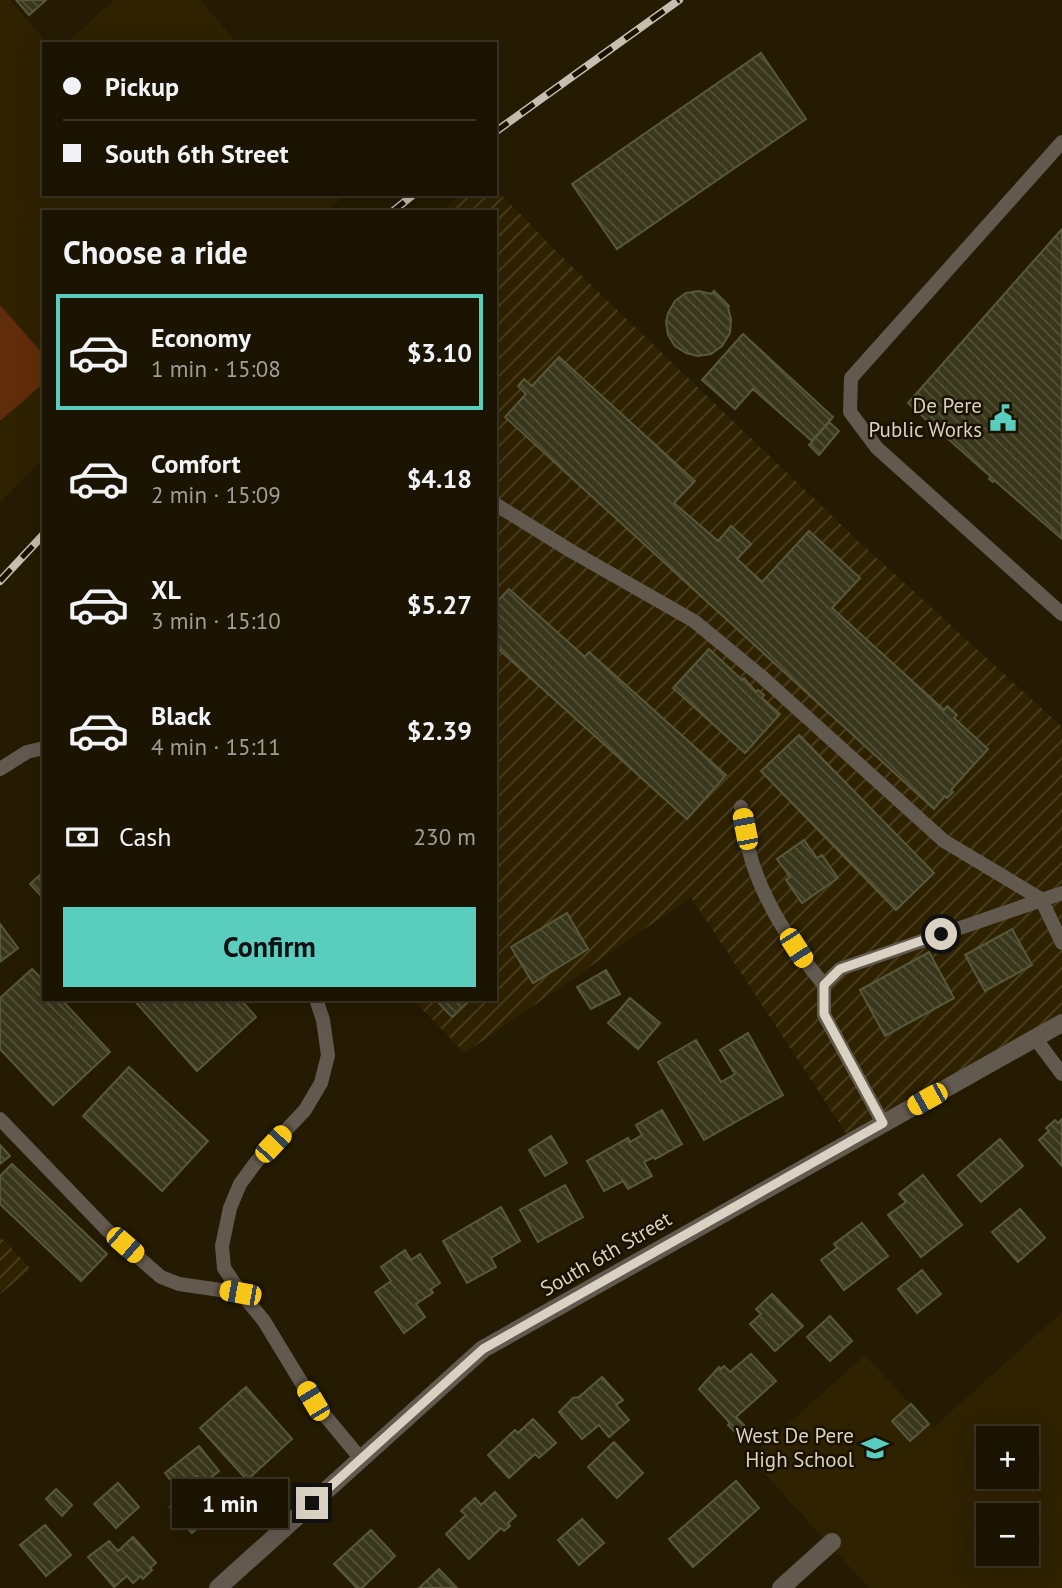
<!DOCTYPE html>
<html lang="en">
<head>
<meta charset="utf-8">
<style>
	body { margin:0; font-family:"PT Sans",sans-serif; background:#292111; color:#f1f3f6; height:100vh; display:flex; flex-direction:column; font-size:26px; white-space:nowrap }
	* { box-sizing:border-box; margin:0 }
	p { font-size:23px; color:#a09e99 }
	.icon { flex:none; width:38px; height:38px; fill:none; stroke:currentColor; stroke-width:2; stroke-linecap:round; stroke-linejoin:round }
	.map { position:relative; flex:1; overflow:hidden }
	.drawer { position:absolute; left:42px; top:210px; width:455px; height:791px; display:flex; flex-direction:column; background:#1c1402; border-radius:0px; box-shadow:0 7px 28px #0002,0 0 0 2px #3a3324 }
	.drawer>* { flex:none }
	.guide { position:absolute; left:42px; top:42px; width:455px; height:154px; border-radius:0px; box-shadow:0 7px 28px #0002,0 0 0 2px #3a3324; display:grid; align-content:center; height:154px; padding:0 21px; background:#1c1402 }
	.controls { position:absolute; left:976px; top:1426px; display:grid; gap:14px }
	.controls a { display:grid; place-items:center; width:63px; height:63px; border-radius:0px; background:#1c1402; box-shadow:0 7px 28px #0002,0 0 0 2px #3a3324; font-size:35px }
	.end { position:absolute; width:32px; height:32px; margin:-16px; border:9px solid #d9d2c3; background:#111; box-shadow:0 0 0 4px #111 }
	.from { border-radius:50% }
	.bubble { position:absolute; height:49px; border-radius:0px; background:#1c1402; box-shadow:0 7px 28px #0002,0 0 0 2px #3a3324; font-size:23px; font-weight:600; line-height:49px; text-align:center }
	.car { position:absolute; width:21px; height:42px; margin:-21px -10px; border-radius:9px; box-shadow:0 0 5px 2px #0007; background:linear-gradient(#f5c518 24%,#345 0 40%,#f5c518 0 76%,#345 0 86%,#f5c518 0) }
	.guide b { display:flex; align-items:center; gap:24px; height:66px; font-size:26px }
	.guide b+b { border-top:2px solid #3a3324 }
	.guide i { width:18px; height:18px; background:#f1f3f6 }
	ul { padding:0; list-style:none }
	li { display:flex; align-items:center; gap:21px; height:116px; margin:0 14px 10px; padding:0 7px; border:4px solid transparent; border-radius:0px }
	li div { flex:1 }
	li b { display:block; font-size:26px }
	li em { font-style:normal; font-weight:600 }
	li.selected { border-color:#59cebf }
	li>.icon { width:63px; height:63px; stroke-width:1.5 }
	h2 { padding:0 21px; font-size:32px; line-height:84px }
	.pay { display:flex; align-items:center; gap:18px; height:77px; padding:0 21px; font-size:26px }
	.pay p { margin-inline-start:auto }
	.cta { display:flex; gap:14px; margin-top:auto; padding:14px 21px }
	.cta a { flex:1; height:80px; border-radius:0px; background:#59cebf; color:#111; font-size:28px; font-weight:600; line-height:80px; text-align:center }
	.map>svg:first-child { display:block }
</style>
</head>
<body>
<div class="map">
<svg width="1062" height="1588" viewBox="0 0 1062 1588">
	<defs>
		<pattern id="industrial-furrows" width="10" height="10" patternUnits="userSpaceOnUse" patternTransform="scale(1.75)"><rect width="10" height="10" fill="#2f2200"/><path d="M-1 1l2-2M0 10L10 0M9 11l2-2" fill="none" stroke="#4d4124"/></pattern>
		<pattern id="building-back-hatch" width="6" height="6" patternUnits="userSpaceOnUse" patternTransform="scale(1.75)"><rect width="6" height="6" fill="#38371b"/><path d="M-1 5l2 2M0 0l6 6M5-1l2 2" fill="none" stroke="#54533a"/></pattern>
	</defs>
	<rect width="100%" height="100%" fill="#251b02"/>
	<!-- built -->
	<path fill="#2f2200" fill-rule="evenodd" d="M0,0H10L48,44H44V194H347L326,212H44V458L0,503Z
		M114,0H200L238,44H65Z
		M1062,1312V1588H869L750,1458L865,1355L933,1428ZM989,1438H1027V1477H989ZM989,1516H1027V1554H989Z"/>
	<!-- industrial -->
	<path fill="url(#industrial-furrows)" d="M495,188L556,251L855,538L1062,727V1022L851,1141L691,897L465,1053L412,999H495V212H442L461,194H495Z
		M0,1236L31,1269L0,1294Z"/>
	<!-- green -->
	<path fill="#612c09" d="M0,305L44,355V383L0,421Z"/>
	<!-- building -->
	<path fill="url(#building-back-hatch)" stroke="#58583b" stroke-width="2" d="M16,0H46L29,15Z
		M761,53L806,119L617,249L572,184Z
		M1062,229V539L994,480L993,482L989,479L991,477L937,429L935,431L932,428L933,426L908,403Z
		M699,291L711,294L714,291L729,306L728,308L731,319L730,333L722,346L711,354L698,356L686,353L675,346L668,335L666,322L668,313L675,301L686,293Z
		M743,334L833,417L812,441L753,389L735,409L702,380Z
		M559,357L695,481L674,503L718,541L731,526L751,544L737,559L762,582L809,531L860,578L832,608L944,710L947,706L957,715L954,718L988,749L951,790L953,792L947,798L945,796L934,809L505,417L526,394L518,386L524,379L532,386Z
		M829,422L839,431L819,455L809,445Z
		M509,589L585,657L589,652L726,775L687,819L495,646V604Z
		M709,649L742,680L744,678L756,692L758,690L764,695L762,698L780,714L745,753L673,688Z
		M799,735L934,873L896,910L761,771Z
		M804,840L817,858L822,855L838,878L802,903L786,880L790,877L777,859Z
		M44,871V899L30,884Z
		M567,913L588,949L533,983L511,947Z
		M0,924L18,948L0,962Z
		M1012,929L1032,965L985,991L965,955Z
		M929,952L954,998L885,1036L860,990Z
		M32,969L44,981V999H61L110,1052L53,1105L0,1049V998Z
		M606,970L620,994L591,1009L577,987Z
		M630,998L660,1023L638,1049L608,1023Z
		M133,999H240L256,1017L197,1071Z
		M435,999H471L452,1017Z
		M748,1033L783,1095L704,1140L658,1062L696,1040L721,1082L735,1074L720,1050Z
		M129,1067L208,1141L162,1191L83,1116Z
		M662,1110L682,1144L655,1159L654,1157L644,1162L652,1176L628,1189L623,1181L604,1191L587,1161L628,1138L630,1142L642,1135L636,1125Z
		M1062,1119V1166L1039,1140L1049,1131L1046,1128L1055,1120L1058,1123Z
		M551,1136L567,1163L545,1176L529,1150Z
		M1000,1139L1023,1166L981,1202L958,1175Z
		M0,1145L10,1156L0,1164Z
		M12,1164L107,1254L81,1281L0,1204V1176Z
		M923,1175L962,1225L921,1257L888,1215L906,1202L899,1194Z
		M565,1185L583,1217L538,1242L520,1210Z
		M501,1207L520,1241L491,1258L496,1267L467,1283L443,1241Z
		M1020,1209L1045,1238L1018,1262L992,1232Z
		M862,1223L888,1256L844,1290L821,1260L837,1248L834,1244Z
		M405,1250L411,1260L420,1254L440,1283L431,1289L433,1293L416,1304L425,1317L404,1333L375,1292L391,1281L381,1267Z
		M922,1270L941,1294L917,1313L898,1289Z
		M772,1294L803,1326L775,1351L750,1324L761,1314L756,1309Z
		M830,1316L852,1341L830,1361L807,1337Z
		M751,1354L776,1381L736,1417L745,1426L737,1434L728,1425L730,1423L699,1389L719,1367L721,1369L724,1366L730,1372Z
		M602,1377L623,1400L616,1405L629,1420L609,1437L599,1425L582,1439L559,1412L573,1398L579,1397Z
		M246,1387L292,1439L247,1480L200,1428Z
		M911,1404L929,1424L910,1441L892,1421Z
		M533,1419L556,1443L539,1458L535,1454L509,1478L488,1455L515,1430L518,1433Z
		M614,1442L643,1473L617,1498L588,1467Z
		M199,1446L219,1471L203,1484L197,1476L179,1491L165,1473Z
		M736,1481L759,1508L693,1567L669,1539Z
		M118,1483L139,1507L116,1528L94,1504Z
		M196,1485L208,1500L213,1496L222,1506L192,1533L170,1507Z
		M56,1489L72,1505L62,1516L46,1499Z
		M495,1492L516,1516L508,1523L510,1526L504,1531L501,1528L469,1559L446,1534L466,1515L461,1511L475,1498L481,1505Z
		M582,1519L604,1543L579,1565L558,1540Z
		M45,1525L71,1555L46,1576L20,1545Z
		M371,1530L395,1556L362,1588H357L334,1564Z
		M133,1537L156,1563L150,1568L152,1570L143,1579L141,1576L133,1583L127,1576L114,1587L88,1557L109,1541L118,1551Z
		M439,1569L457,1588H419L438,1570Z"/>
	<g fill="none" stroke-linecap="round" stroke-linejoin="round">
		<!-- service -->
		<path stroke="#62594f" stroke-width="14" d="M1062,142L851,378L850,412L877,448L1062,614
			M495,504L571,551L694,621L761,676L944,841L1041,899L1062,943
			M0,769L27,752L44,748
			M741,807C743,822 745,837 749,851C761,898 793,948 824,985
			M316,999L323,1020L328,1055L321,1083L305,1110L257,1161L240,1184L230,1208L222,1246L224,1268L241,1293L264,1321L312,1400L361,1459
			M1035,1038L1062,1074
			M0,1119L107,1230L161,1277L179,1284L241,1293
			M883,1123L824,1015V985L840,969L1062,893"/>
		<!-- minor -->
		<path stroke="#62594f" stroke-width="18" d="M218,1588L483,1349L1062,1023
			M781,1588L832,1542"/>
		<defs>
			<path id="rail" d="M495,132L679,0
				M392,212L414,194
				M0,581L44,534"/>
		</defs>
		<!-- rail casing -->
		<use href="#rail" stroke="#c6beae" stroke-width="8"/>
		<!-- rail -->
		<use href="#rail" stroke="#1b1100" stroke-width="5" stroke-dasharray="16" stroke-linecap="butt"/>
	</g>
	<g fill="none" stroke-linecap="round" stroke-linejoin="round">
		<!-- route -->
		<path stroke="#d9d2c3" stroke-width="9" d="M312,1503L483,1349L883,1123L824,1014V985L840,969L941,934"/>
	</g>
	<!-- icons -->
	<defs>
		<symbol id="civic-bare" viewBox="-9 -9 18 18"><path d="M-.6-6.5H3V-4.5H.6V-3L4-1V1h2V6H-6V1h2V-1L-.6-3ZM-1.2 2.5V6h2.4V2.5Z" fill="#59cebf" stroke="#1b1100" stroke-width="2.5" paint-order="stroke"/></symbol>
		<symbol id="school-bare" viewBox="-9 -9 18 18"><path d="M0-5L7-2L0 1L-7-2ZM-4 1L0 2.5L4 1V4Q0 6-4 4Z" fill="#59cebf" stroke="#1b1100" stroke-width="2.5" paint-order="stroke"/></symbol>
	</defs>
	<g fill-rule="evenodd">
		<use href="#civic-bare" x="984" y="399" width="38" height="38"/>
		<use href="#school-bare" x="856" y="1429" width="38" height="38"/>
	</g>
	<g text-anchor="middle" stroke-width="5" stroke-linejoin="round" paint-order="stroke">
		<!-- poi labels -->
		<g font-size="21" fill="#d9d2c3" stroke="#1b1100" text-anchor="end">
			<text x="982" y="413">De Pere<tspan x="982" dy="24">Public Works</tspan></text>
			<text x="854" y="1443">West De Pere<tspan x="854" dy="24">High School</tspan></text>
		</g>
		<!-- street labels -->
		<g font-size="21" fill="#d9d2c3" stroke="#1b1100">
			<text transform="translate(606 1254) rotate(-30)" y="7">South 6th Street</text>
		</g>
	</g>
</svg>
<div class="controls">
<a>+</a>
<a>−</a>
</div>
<i class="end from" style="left:941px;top:934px"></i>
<i class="end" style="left:312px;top:1503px"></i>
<div class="bubble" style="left:172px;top:1479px;width:116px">1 min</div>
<i class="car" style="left:745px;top:829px;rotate:349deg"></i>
<i class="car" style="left:796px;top:948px;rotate:147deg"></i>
<i class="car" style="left:927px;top:1099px;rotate:241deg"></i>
<i class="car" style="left:273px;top:1144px;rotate:43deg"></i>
<i class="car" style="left:125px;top:1245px;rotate:131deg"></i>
<i class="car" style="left:240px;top:1293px;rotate:280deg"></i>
<i class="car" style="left:313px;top:1401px;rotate:329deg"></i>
<div class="guide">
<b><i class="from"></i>Pickup</b>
<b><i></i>South 6th Street</b>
</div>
<section class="drawer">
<h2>Choose a ride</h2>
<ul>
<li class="selected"><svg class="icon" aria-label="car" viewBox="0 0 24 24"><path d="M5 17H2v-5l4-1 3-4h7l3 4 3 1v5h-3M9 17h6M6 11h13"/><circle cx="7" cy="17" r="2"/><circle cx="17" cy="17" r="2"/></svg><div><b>Economy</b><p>1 min · 15:08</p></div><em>$3.10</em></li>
<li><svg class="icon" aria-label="car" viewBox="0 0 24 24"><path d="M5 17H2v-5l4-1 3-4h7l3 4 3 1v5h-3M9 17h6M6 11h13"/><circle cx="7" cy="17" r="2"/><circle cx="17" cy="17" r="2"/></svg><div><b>Comfort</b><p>2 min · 15:09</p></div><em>$4.18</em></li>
<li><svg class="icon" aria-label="car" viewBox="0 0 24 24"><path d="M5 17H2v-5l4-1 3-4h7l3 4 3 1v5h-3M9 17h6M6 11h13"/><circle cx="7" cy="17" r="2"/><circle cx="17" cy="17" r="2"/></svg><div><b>XL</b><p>3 min · 15:10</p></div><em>$5.27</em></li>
<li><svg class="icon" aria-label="car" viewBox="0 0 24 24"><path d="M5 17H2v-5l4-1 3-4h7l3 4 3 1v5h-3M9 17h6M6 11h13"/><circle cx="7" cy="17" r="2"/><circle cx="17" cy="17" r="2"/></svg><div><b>Black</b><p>4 min · 15:11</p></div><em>$2.39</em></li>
</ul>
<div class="pay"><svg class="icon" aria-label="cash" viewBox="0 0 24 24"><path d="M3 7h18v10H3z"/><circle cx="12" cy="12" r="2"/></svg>Cash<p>230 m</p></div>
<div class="cta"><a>Confirm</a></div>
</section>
</div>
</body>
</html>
